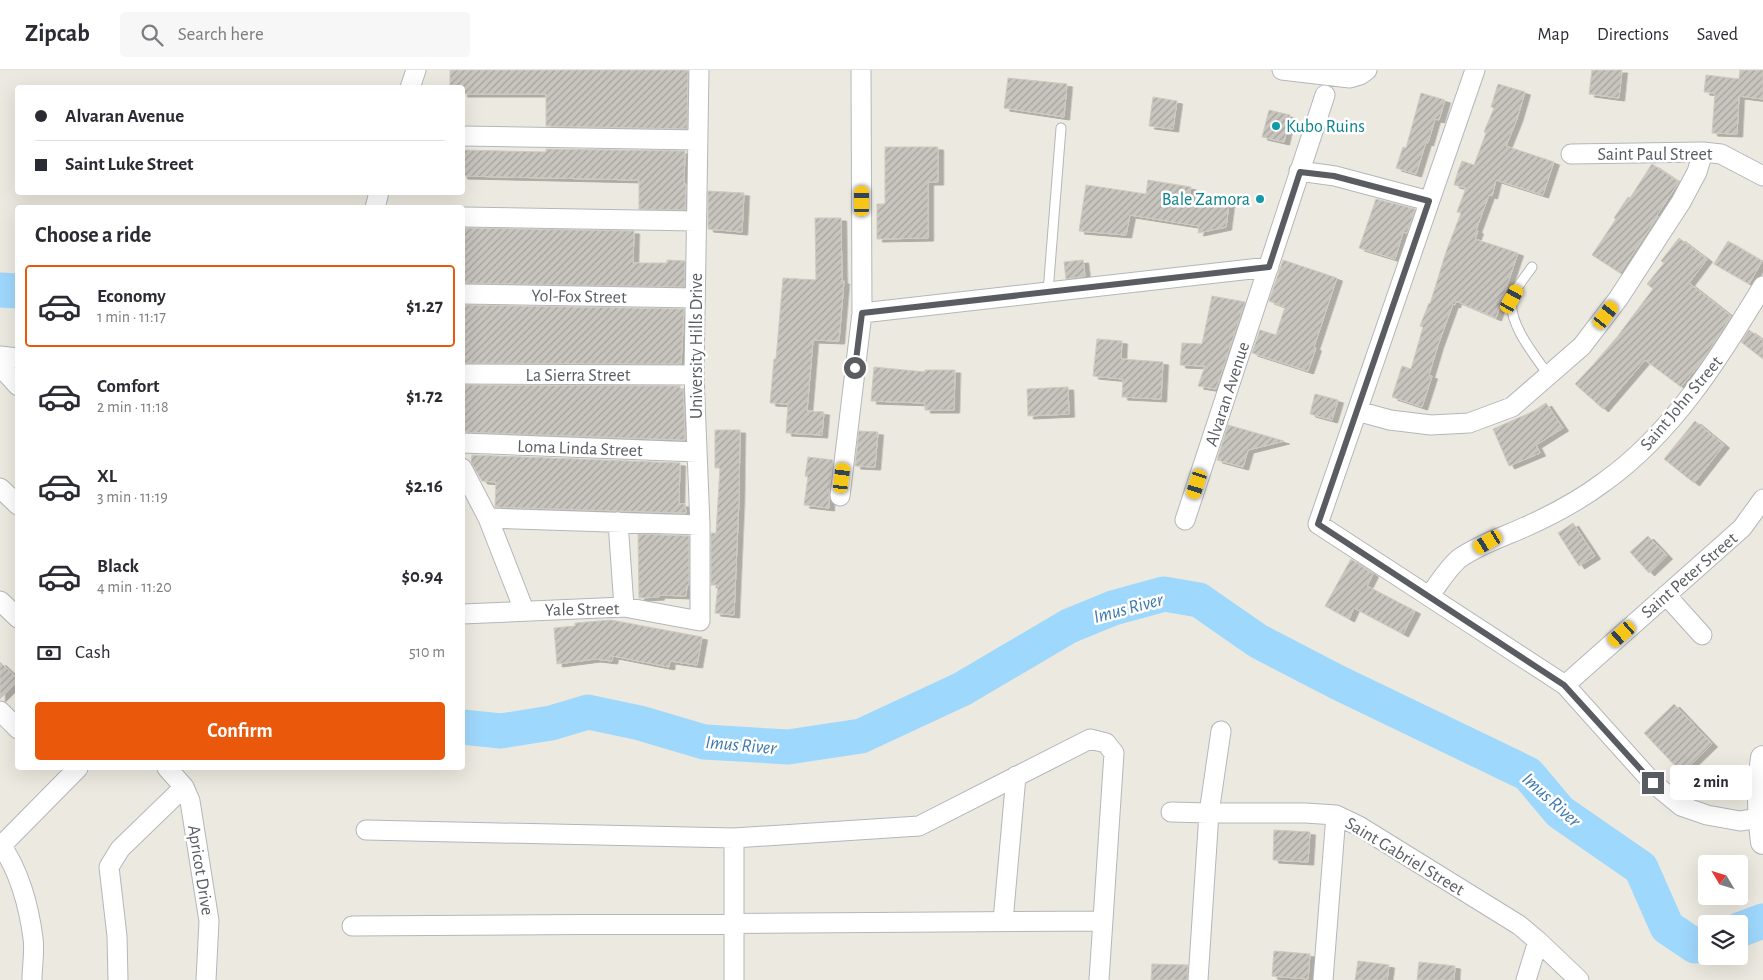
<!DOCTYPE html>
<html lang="en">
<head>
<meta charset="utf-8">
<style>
	body { margin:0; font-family:"Alegreya Sans",sans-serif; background:#f7f7f7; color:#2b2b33; height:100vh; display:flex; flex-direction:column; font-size:19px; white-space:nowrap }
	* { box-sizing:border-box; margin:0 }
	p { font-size:16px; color:#7c7c81 }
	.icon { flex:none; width:28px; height:28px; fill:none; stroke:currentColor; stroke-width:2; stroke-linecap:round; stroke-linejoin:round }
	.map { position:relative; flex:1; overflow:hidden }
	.panel { position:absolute; left:15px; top:135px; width:450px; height:565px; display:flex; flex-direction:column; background:#fff; border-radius:5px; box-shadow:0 5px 20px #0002 }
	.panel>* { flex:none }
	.guide { position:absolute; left:15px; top:15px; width:450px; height:110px; border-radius:5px; box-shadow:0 5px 20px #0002; display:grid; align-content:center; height:110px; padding:0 20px; background:#fff }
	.needle { width:32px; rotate:308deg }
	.fabs { position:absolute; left:1698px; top:785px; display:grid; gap:10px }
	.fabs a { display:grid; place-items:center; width:50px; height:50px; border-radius:5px; background:#fff; box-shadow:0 5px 20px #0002; font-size:25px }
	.end { position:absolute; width:22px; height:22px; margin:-11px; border:6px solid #595d61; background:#fff; box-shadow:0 0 0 2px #fff }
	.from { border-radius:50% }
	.bubble { position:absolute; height:35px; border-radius:5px; background:#fff; box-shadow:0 5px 20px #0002; font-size:16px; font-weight:600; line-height:35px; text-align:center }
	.car { position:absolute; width:15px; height:30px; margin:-15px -8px; border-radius:6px; box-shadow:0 0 4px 1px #0007; background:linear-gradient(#f5c518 24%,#345 0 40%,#f5c518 0 76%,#345 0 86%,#f5c518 0) }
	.guide b { display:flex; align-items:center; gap:18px; height:48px; font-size:19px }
	.guide b+b { border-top:1px solid #e1e1e2 }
	.guide i { width:12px; height:12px; background:#2b2b33 }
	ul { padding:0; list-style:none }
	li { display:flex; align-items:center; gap:15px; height:82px; margin:0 10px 8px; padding:0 10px; border:2px solid transparent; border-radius:5px }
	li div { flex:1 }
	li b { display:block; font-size:19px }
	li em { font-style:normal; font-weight:600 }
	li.current { border-color:#ea580c }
	li>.icon { width:45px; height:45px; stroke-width:1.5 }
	h2 { padding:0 20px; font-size:22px; line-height:60px }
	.pay { display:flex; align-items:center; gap:12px; height:55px; padding:0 20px; font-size:19px }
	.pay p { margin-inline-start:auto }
	.button { display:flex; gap:10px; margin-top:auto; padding:10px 20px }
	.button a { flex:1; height:58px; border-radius:5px; background:#ea580c; color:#fff; font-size:20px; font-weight:600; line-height:58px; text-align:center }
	header { display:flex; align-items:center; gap:30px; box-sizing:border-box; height:70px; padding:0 25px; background:#fff; border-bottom:1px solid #e1e1e2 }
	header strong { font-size:24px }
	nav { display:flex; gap:28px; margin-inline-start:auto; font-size:18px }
	.search { width:350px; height:45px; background:#f7f7f7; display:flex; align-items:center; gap:12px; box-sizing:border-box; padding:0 18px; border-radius:5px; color:#7c7c81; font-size:19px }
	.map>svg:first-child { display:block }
</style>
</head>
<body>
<header>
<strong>Zipcab</strong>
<div class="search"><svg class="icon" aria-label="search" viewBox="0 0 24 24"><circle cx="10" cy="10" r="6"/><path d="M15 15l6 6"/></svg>Search here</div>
<nav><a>Map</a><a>Directions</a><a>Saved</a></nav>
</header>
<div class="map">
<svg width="1763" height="910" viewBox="0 0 1763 910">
	<defs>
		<pattern id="building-hatch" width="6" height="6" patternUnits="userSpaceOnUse" patternTransform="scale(1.25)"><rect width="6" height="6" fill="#c8c5bf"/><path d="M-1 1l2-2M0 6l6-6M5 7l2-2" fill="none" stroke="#a5a39f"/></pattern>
		<filter id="shadow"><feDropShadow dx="5.5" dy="3" stdDeviation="0" flood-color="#0004"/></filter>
	</defs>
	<rect width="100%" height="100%" fill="#ece9e0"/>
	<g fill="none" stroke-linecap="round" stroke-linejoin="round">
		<!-- river -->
		<path stroke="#9fd8fd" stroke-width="35" d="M0,220L18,221
			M462,657L501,661L551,653L588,642L640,653L704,672L788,677L861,666L962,619L1069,556L1113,538L1164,524L1199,530L1258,571L1337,612L1528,704L1560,742L1641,798L1667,857L1695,876L1706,872
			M1739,860L1763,851"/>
	</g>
	<!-- building -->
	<path fill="url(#building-hatch)" stroke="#d0cabf" filter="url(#shadow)" d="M450,0H688L687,59L546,56V24H462V18H450Z
		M1592,0H1622L1619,28L1589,24Z
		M1740,0H1763V29L1739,26L1737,64L1712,63L1715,23L1704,22L1706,5L1739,9Z
		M1008,8L1067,14L1064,47L1004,38Z
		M1498,14L1525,22L1517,49L1506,76L1554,92L1543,125L1496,110L1492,126L1489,125L1476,160L1478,161L1475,169L1518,183L1496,248L1456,231L1455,235L1453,234L1438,275L1429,305L1432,306L1422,337L1392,327L1402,296L1411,299L1423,257L1420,256L1429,233L1430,234L1446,182L1461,143L1457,142L1466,118L1454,115L1458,101L1462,91L1474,95L1486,63L1484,62L1494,38L1491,37Z
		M1421,23L1445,30L1439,50L1435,49L1428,73L1426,72L1416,104L1396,98L1403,77L1406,78Z
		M1153,27L1177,31L1173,59L1149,56Z
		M1269,40L1290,45L1284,72L1262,67Z
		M885,77H938V112H928V168L877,169V134H885Z
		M546,79L685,81L684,114H686L685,140L639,139V110L462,106V80L546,82Z
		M1652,94L1679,112L1657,145L1658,146L1620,203L1592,185L1616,149L1614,148L1628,127L1630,128Z
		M1148,110L1191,117L1187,138L1230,126L1226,157L1198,163L1199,156L1130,145L1126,165L1079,161L1086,115L1146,124Z
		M708,121L744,123L742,162L708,159Z
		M1376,129L1415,139L1407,163L1403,162L1395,189L1359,178Z
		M815,148H841L842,211H844L839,271L813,270L807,341L824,342L822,365L786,363L788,334L770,333L774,289H776L783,208L816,210Z
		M462,158L634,161L633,193H667V190L685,191L684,217L462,213Z
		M1679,168L1707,189L1689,213L1731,246L1703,290L1681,317L1645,290L1603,339L1575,314L1593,295L1617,267L1653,219L1647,214L1664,193L1661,191Z
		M1728,171L1762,191L1749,214L1714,194Z
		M1083,190L1085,206L1066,209L1064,192Z
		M1283,190L1337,208L1314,277L1316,278L1308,301L1252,283L1260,260L1276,265L1285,237L1269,231Z
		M1212,226L1245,232L1216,319L1198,316L1205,296L1180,295L1182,273L1202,274Z
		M462,235L684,239L681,294L462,293Z
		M1749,260L1763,270V289L1741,272Z
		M1097,269L1122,271L1121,289L1163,292L1161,329L1122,327L1123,309L1093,306Z
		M874,297L925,302V300H955L954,340H925V333L871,331Z
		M462,315L680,316V319H683L685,370L463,362Z
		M1068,317L1069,344L1028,346L1027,319Z
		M1315,324L1338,330L1332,350L1310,344Z
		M1546,333L1563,358L1536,375L1540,383L1509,396L1493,359L1532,342Z
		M1695,351L1724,375L1694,413L1664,389Z
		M1228,355L1284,371L1248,380L1243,397L1217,390Z
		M715,360H740L739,430L734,545L715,543L718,515H711V463H716L720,398H715Z
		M859,361L878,362L875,397L855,396Z
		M472,385L680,393L679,434H685L686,443L495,437L496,412L482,411L471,392Z
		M808,387L833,390L829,425V438L804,435L808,407L805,406Z
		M1573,453L1595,486L1579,496L1558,463Z
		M638,464L689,466V515H687L686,526L659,525V527L639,528Z
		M1648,466L1667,486L1649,503L1630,482Z
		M1351,489L1373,504L1367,516L1415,541L1403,564L1354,538L1349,549L1325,536Z
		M611,550L702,567L697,595L670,591L669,597L613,586L612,591L595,589L557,594L554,558L575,556V553Z
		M0,592L18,609V611L0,629Z
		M1674,634L1712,674L1682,703L1644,663Z
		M1274,760L1310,762L1308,792L1273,790Z
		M1274,881L1310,884L1308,909L1272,906Z
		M1358,891L1389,895L1387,910H1355Z
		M1419,892L1455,896L1454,910H1417Z
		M1152,894L1188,895L1187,910H1151Z"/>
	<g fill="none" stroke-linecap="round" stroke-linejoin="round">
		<defs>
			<path id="service" d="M1532,197C1526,206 1514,219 1512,230C1508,254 1536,287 1549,306
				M1048,222L1061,58"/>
			<path id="minor" d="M1282,0L1350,8L1360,5L1367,0
				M1475,0L1318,454L1565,615L1653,713L1681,736L1707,745L1740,751L1760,748
				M410,18L416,0
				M462,66L698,70
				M1571,84L1703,82L1721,84L1763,106
				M1299,101L1335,106L1429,131
				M375,138L379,122
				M462,147L696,151
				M462,224L695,228
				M862,243L1269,197
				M0,286L18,288
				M0,296L18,316
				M462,304L694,305
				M1357,341L1390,350L1431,355L1469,353L1512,337L1582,276L1618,229L1681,132L1697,102L1703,82
				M462,373L697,382
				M462,398L488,448L524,540
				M0,418L18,435
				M840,426L862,243L861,0
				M488,448L700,455
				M1185,450L1325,25
				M618,452L624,537
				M1666,525L1702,565
				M1429,526C1438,515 1449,496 1460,488C1480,474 1503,467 1525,457C1552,445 1580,430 1604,412C1673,363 1720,287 1763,216
				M0,531L18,548
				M462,544L624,537L700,551V455L694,305L699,0
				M1565,615L1742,458L1763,429
				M0,641L18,659
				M167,698L184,717L190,731L209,851L206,910
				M1171,742L1209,743H1305L1336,745L1359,756L1519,855L1538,871L1579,910
				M366,760L734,768L919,756L1090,669L1106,673L1114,683L1099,910
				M0,774C19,799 29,837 33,868C35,881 32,896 32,910
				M2,775L78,698
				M1003,851L1016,706
				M352,856L1103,851
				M118,910L117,866L109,797L120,779L184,717
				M734,910V768
				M1198,910L1209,743L1221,661
				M1323,910L1336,745
				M1526,910L1538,871"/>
			<path id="tertiary" d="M1763,688C1759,715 1759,744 1763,772"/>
		</defs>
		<!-- service casing -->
		<use href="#service" stroke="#b3b7bb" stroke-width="11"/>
		<!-- minor casing -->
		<use href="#minor" stroke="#b3b7bb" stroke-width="21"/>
		<!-- tertiary casing -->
		<use href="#tertiary" stroke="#b3b7bb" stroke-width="26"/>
		<!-- service -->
		<use href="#service" stroke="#fff" stroke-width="9"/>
		<!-- minor -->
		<use href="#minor" stroke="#fff" stroke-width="19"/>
		<!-- tertiary -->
		<use href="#tertiary" stroke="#fff" stroke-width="24"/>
	</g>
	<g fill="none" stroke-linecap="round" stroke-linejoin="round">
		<!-- route -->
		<path stroke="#595d61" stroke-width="6" d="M855,298L862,243L1269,197L1300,102L1334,106L1429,131L1318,454L1564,615L1653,713"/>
	</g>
	<!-- markers -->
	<g fill="#0f9aa8" stroke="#fff" stroke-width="2">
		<circle cx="1276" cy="56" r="5"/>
		<circle cx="1260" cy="129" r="5"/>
	</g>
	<g text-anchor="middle" stroke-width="5" stroke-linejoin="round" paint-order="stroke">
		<!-- culture labels -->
		<g font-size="18" fill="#0d838f" stroke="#fff" text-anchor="start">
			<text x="1286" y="62">Kubo Ruins</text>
			<text x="1250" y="135" text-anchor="end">Bale Zamora</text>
		</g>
		<!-- street labels -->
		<g font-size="18" fill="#595d61" stroke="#fff">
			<text x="1655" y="90">Saint Paul Street</text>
			<text transform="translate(579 226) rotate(1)" y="6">Yol-Fox Street</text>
			<text transform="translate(696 276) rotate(-90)" y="6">University Hills Drive</text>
			<text x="578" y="311">La Sierra Street</text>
			<text transform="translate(1227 324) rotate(-72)" y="6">Alvaran Avenue</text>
			<text transform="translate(1681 333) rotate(-50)" y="6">Saint John Street</text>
			<text transform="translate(580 378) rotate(2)" y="6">Loma Linda Street</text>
			<text transform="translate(1689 505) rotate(-41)" y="6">Saint Peter Street</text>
			<text transform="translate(582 539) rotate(-1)" y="6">Yale Street</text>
			<text transform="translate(1405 786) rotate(31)" y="6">Saint Gabriel Street</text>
			<text transform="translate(201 800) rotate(81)" y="6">Apricot Drive</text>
		</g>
		<!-- water labels -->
		<g font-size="19" font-style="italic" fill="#3e79ae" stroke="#fff">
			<text transform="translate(1128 537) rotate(-15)" y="7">Imus River</text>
			<text transform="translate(741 674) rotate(5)" y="7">Imus River</text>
			<text transform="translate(1552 729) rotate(42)" y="7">Imus River</text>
		</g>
	</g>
</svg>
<div class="fabs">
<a><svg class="needle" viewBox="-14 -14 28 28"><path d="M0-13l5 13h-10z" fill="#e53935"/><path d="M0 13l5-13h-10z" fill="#7c7c81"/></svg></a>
<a><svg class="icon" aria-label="layers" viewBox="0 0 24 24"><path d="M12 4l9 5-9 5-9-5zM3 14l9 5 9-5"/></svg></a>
</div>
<i class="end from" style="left:855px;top:298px"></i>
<i class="end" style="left:1653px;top:713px"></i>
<div class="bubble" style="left:1670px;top:695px;width:82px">2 min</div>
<i class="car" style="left:862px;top:131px;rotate:0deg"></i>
<i class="car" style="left:1512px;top:229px;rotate:29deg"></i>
<i class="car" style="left:1606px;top:245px;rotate:37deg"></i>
<i class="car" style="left:842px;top:408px;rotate:7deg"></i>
<i class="car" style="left:1197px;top:414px;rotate:198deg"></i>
<i class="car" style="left:1488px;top:472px;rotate:239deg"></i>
<i class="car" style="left:1622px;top:564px;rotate:229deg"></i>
<div class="guide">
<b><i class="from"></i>Alvaran Avenue</b>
<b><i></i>Saint Luke Street</b>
</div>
<section class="panel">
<h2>Choose a ride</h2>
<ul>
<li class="current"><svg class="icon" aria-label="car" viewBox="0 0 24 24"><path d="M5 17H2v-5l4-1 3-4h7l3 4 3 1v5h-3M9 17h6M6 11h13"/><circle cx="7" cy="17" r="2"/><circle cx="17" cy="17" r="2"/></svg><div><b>Economy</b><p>1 min · 11:17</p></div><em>$1.27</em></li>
<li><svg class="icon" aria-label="car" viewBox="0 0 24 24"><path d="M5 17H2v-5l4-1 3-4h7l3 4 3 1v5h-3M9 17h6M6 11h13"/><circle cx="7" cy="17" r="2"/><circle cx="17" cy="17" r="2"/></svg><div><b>Comfort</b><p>2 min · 11:18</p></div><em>$1.72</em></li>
<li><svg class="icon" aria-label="car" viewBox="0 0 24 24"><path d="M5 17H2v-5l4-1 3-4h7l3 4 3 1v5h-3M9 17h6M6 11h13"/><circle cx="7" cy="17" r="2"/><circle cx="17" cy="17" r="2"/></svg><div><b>XL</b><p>3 min · 11:19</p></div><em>$2.16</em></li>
<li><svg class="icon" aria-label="car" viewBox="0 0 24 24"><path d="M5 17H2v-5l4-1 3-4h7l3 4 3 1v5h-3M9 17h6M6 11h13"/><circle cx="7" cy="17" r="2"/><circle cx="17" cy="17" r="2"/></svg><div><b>Black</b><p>4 min · 11:20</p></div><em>$0.94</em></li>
</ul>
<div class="pay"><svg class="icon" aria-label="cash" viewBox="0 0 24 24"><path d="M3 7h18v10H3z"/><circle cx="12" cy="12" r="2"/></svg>Cash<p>510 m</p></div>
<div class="button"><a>Confirm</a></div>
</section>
</div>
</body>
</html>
